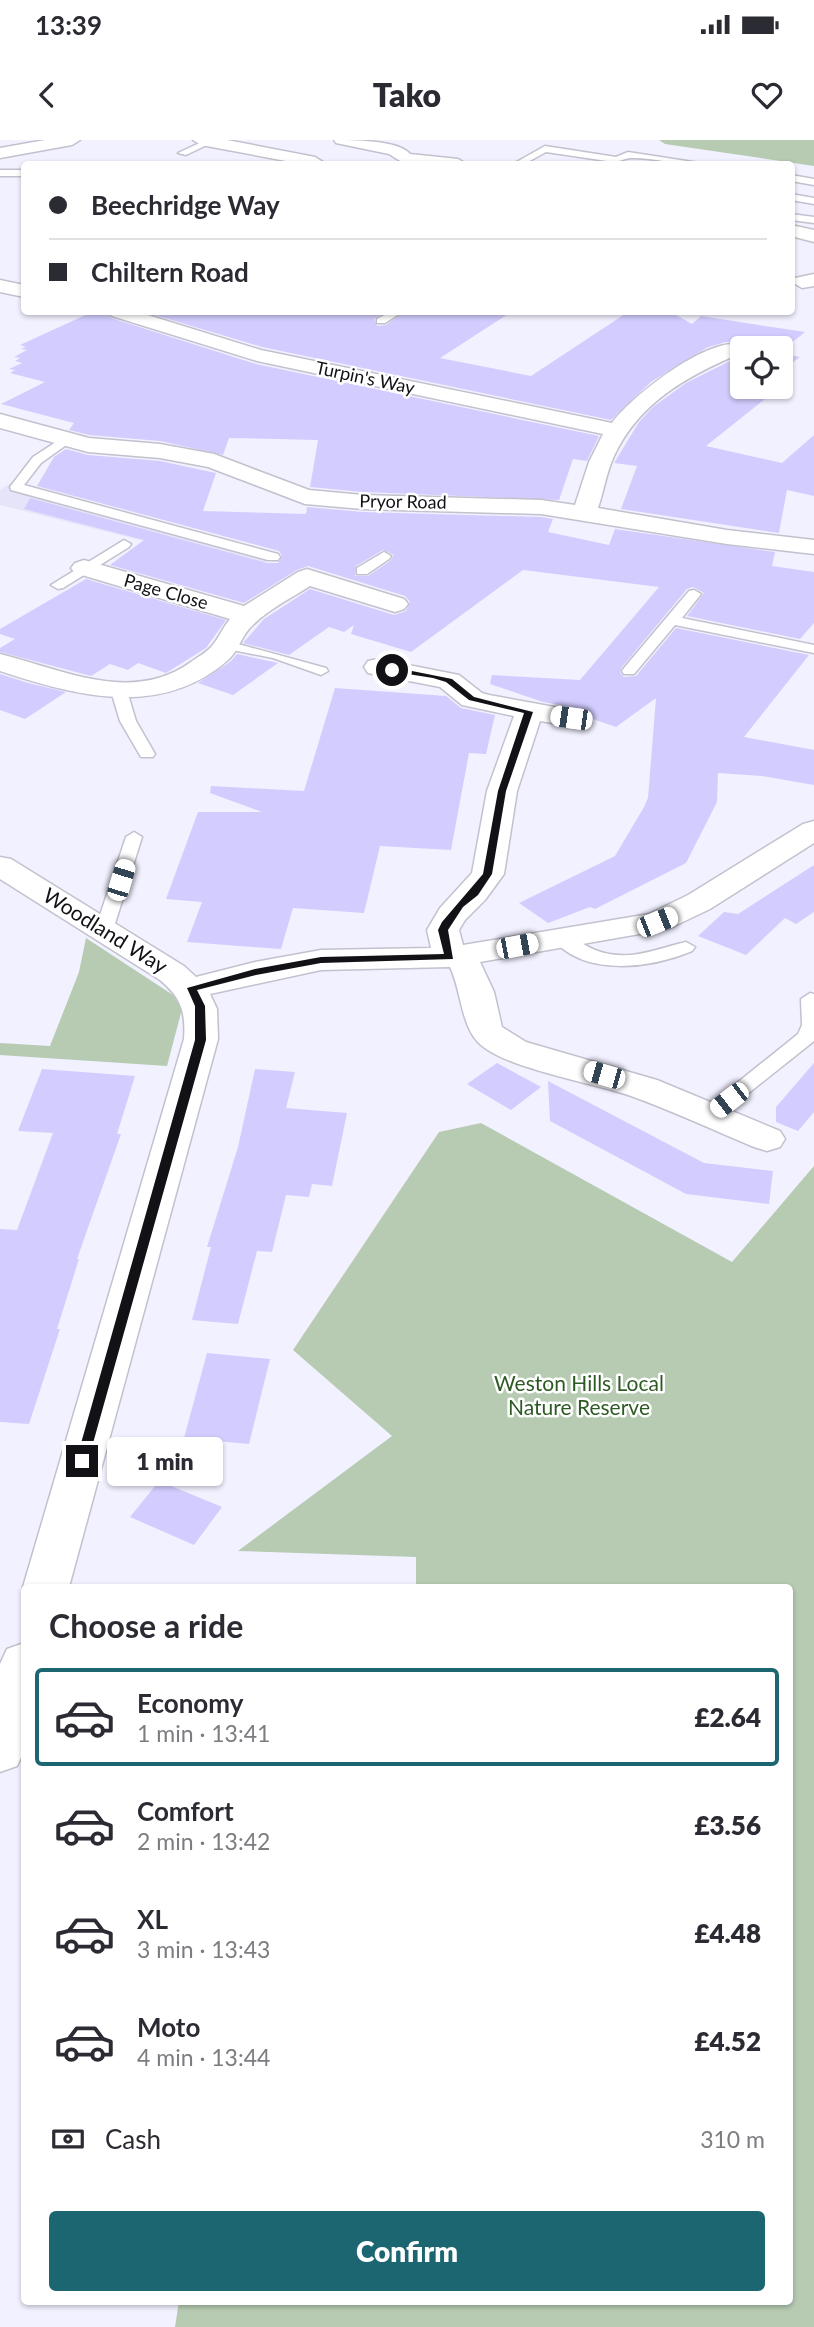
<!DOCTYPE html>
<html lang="en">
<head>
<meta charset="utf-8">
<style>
	body { margin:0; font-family:Lato,sans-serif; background:#f7f7f7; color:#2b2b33; height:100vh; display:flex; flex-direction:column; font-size:26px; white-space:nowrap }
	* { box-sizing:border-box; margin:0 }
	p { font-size:23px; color:#7c7c81 }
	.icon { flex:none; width:38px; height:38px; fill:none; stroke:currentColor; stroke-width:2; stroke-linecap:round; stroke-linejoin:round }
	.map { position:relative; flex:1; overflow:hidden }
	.details { position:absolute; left:21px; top:1444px; width:772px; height:721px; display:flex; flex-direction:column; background:#fff; border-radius:7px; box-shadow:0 2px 5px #0004 }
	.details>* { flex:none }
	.top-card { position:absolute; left:21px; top:21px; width:774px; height:154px; border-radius:7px; box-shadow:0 2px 5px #0004; display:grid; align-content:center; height:154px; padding:0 28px; background:#fff }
	.fabs { position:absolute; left:730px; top:196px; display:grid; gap:14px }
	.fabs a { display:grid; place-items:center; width:63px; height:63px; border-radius:7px; background:#fff; box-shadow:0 2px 5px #0004; font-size:35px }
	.end { position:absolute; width:32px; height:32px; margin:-16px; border:9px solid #121116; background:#fff; box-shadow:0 0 0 4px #fff }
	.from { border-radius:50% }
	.bubble { position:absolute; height:49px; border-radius:7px; background:#fff; box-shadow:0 2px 5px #0004; font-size:23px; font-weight:800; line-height:49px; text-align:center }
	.car { position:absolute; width:21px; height:42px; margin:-21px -10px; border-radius:9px; box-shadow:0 0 5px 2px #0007; background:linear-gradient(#fff 24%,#345 0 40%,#fff 0 76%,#345 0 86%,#fff 0) }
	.top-card b { display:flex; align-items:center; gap:24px; height:66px; font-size:26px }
	.top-card b+b { border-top:2px solid #e1e1e2 }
	.top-card i { width:18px; height:18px; background:#2b2b33 }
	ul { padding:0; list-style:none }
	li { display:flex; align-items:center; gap:21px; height:98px; margin:0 14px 10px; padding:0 14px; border:4px solid transparent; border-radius:7px }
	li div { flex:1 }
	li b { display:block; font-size:26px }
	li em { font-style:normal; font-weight:800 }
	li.active { border-color:#1b6671 }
	li>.icon { width:63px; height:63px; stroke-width:1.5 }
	h2 { padding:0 28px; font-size:32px; line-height:84px }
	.pay { display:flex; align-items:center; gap:18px; height:77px; padding:0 28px; font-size:26px }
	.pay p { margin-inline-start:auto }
	.button { display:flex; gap:14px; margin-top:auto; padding:14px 28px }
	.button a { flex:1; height:80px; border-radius:7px; background:#1b6671; color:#fff; font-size:28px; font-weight:800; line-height:80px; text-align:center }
	.status { display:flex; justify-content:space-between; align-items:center; height:49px; padding:0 35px; background:#fff; direction:ltr }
	.status svg { height:19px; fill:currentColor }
	header { display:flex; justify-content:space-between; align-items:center; height:91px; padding:0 28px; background:#fff; font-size:32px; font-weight:800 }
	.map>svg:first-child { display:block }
</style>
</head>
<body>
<div class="status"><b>13:39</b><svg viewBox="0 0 49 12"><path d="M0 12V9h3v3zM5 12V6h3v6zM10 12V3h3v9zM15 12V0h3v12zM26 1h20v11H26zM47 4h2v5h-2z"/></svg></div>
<header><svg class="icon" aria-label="back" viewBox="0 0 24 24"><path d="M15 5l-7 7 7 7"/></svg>Tako<svg class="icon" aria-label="heart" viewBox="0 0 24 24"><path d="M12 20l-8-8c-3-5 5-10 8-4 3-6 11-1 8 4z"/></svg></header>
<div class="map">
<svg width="814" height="2187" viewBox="0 0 814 2187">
	<rect width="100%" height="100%" fill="#f2f1ff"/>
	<!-- built -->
	<path fill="#e6e4f9" d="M51,303L61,306L41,321L24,344L278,414L256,429L0,365V350L15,340L30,320Z"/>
	<!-- green -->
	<path fill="#b6cbb2" d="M659,0H814V26L665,4Z
		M86,798L173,855L182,869L167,926L0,915V903L50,906L79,832Z
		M481,983L732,1122L814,1026V2187H175L179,2161H789V1447H416V1417L238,1411L392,1296L293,1210L439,992Z"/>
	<!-- building -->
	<path fill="#d2cdfe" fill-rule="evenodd" d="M92,172H107L111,178L256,224L599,296L587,321L573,319L559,360L363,352L310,347L318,300L229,298L223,315L160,301L89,295L69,290L74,283L1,264L45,242L10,233L15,230L9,229L22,223L15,221L20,218L14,217L27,210L21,209L26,207L20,205Z
		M145,172H385L374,179L377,186L386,185L404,172H511L440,218L531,236L628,172H671L692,184L701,176L805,192L780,212V208H746L741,202H726L708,207L651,242L611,280L262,207Z
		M780,213L800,217L789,225L794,226L783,235L788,236L780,242Z
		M742,215V247H775L771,250L775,251L706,306L782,323L814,295V356L787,350L779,393L621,369L637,326L614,323L639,282L653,267L686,243Z
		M66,309L88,315L160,321L216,333L203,371L306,374L307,367L363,372L541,377L553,379L548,392L609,405L615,389L775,412L772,426L814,432V483L800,499L687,476L704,453L693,447L687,449L622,527L620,532L624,537L636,536L676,488L809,515L744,597L814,610V645L762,636L718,633L717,662L686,723L595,769L590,767L548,783L519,763L615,716L644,667L648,658L656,558L616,587L587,577L582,569L543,562L490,544L492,535L580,540L659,447L523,430L411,512L351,494L354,485L344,492L329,487L289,515L243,503L264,479L310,449L394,475L406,471L410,462L405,456L308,426L297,430L244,463L110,425L144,400L24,369L30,358L267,423H278L282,416L279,411L37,346L54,317ZM383,410L394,415L390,421L368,436H355L356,426Z
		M86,439L226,480L206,508L166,533L138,523L128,530L110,524L91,536L0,512V508L15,499L0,494V489Z
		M237,514L278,523L233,555L198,543L230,522Z
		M0,534L28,543L66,552L25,579L0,570Z
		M335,548L446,556L461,568L495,575L486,614L469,613L451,710L380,706L364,773L293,768L281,809L187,802L202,762L166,759L198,672H262L210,653L211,646L304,651Z
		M814,725V772L796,784L785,778L746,815L698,796L724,772L738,774Z
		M497,923L541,947L511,970L467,944Z
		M814,923V972L798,991L776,982V967Z
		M42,929L135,936L117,994H121L77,1119H79L57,1189H60L29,1284L0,1282V1089L17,1090L53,993L18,991Z
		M255,929L295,932L286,968L347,973L332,1046L312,1044L309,1057L286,1055L272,1112L257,1111L238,1184L192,1180L211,1107H207L238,1007Z
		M548,941L704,1023L773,1031L769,1064L686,1054L550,981Z
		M207,1213L270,1219L249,1304L184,1298Z
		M159,1341L222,1367L194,1405L130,1377Z"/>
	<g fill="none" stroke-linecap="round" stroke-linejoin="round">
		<defs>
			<path id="service" d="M206,0L213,2L186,15L178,13Z
				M545,6L616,17L628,12L706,24C681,26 657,18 632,18C623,18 615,24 605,24L607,21L546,12L524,24H513Z
				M0,30H24V36H0Z
				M791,35L814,39V45L791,41Z
				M791,54L814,58V64L791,60Z
				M791,74L814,77V83L791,80Z
				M390,172H402L385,183H377V179Z
				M65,296L71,300L69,303L41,323L24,345L278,414L280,417L278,420H268L11,350L10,347L33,317Z
				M124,400L131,404L129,407L63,448L58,449L51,445Z
				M384,412L391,416L389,419L367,434H357V428Z
				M694,450L701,454L682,478L814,505V513L675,485L634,534H624L622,531L624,528L689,451Z
				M227,501L326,528L328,531L321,535L273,518L222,508L220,505Z
				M119,546L127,551L136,581L155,614L153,617H141L120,581L111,551Z
				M134,692L142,697L113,790L104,795L98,794L95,790L126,697Z
				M561,793C573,796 583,805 595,810C628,823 655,809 686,802L695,807L692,811C652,828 584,838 552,798Z
				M810,853L814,854V901L716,979H702L699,975L702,971L798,894L802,885L801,859Z"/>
			<path id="minor" d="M193,0H227L315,17L323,22L322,24H302L201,5Z
				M334,0C352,0 399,0 410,14L458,19L466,24H405L389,14L336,3Z
				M791,85L814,90V102L791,96Z
				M814,134V146L802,148L792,142L795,138Z
				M0,140L24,145V157L0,152Z
				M109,172H138L261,210L612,283C631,257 708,196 741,205L744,208L741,213C689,235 639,262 614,316C606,333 604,351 598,368L727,390L814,400V414L727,404L541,374L363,369L305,364L208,327L160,318L88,312L0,288V274L89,298L160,304L214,314L309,350L363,355L541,360L575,365L589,322L603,294L257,221L112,176Z
				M84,420L244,466L298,432L307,429L404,459L408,464L404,469L395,472L310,446C290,459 265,471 249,489C241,498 238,511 228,520C161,579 76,556 0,531V514C61,529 132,565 191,522C198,517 207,512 212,506C219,498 223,487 230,479L75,433L71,428L75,423Z
				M378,519L459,535L482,553L489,555L571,570L581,572L585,578L581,584L571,586L540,581L517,651L504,734L485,760L465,780L459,790L463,805L649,774L688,755L803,684L814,681V703L710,769L668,789L480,822L494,852L502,887L526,902L657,940L780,991L785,999L780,1007L767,1011L754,1007C713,990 673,971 631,956C595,943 500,928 477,901C461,883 461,850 450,827L321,830L210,854L217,869L218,899L69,1447H24V1450L23,1447L184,899C186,872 181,857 160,840L0,739V717L11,719L184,826L196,837L255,822L321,810L431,808L427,790L440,768L472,733L487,651L514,576L462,565L440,547L368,533L364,527L368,521Z
				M24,1503V1611L17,1626L0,1632V1524L7,1509Z"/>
			<path id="tertiary" d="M45,0H80L72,5L0,18V8Z"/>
		</defs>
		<!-- service casing -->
		<use href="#service" stroke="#c2c1cd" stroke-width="3"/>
		<!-- minor casing -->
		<use href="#minor" stroke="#c2c1cd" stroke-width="3"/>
		<!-- tertiary casing -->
		<use href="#tertiary" stroke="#c2c1cd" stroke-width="3"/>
		<!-- service -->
		<use href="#service" fill="#fff" fill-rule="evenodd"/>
		<!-- minor -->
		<use href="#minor" fill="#fff" fill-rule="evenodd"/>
		<!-- tertiary -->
		<use href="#tertiary" fill="#fff" fill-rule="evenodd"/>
	</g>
	<!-- route -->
	<path fill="#121116" d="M392,527L452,539L474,557L533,572L506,651L492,734L478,755L463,767L448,790L453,819L321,823L256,835L197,850L205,866L206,900L88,1321L82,1326L77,1324L76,1321L195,900V866L187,848L255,829L321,817L444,814L438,790L442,782L483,734L498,651L524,573L469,560L446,542L433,538L389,531Z"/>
	<g text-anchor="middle" stroke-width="5" stroke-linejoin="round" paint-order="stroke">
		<!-- far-street labels -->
		<g font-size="18" fill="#121116" stroke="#fff">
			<text transform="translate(365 238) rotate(12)" y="6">Turpin's Way</text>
			<text transform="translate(403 362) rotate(1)" y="6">Pryor Road</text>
			<text transform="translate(166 452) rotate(16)" y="6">Page Close</text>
		</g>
		<!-- street labels -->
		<g font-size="21" fill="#121116" stroke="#fff">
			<text transform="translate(105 791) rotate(32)" y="7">Woodland Way</text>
		</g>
		<!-- park labels -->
		<g font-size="21" fill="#2d5a23" stroke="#fff">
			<text x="579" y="1251">Weston Hills Local<tspan x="579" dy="24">Nature Reserve</tspan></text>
		</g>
	</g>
</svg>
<div class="fabs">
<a><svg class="icon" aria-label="locate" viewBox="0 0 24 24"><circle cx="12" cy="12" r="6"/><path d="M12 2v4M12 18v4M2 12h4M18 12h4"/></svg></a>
</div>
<i class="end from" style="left:392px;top:530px"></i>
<i class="end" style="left:82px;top:1321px"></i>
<div class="bubble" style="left:107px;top:1297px;width:116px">1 min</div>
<i class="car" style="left:571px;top:578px;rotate:278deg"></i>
<i class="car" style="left:121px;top:740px;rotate:17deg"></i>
<i class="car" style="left:657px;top:782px;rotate:68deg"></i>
<i class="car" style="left:517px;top:806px;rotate:79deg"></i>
<i class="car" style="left:604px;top:935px;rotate:286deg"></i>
<i class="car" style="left:729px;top:960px;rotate:232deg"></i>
<div class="top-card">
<b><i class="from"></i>Beechridge Way</b>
<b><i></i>Chiltern Road</b>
</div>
<section class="details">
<h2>Choose a ride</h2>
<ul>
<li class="active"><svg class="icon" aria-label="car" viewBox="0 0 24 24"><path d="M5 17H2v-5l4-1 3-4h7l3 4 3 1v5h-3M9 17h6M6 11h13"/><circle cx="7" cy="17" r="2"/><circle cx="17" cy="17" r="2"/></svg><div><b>Economy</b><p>1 min · 13:41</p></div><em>£2.64</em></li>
<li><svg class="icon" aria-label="car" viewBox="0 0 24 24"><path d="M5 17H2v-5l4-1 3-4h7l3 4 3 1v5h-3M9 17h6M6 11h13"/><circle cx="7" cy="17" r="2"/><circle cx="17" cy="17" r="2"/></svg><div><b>Comfort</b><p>2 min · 13:42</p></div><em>£3.56</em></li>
<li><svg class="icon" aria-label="car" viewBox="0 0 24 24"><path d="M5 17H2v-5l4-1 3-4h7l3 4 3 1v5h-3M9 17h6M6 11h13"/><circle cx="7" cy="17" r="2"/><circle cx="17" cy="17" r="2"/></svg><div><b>XL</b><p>3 min · 13:43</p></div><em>£4.48</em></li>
<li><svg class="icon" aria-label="car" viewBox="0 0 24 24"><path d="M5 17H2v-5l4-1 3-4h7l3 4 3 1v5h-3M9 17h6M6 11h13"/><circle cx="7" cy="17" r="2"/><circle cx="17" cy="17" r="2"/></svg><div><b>Moto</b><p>4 min · 13:44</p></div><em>£4.52</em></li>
</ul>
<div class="pay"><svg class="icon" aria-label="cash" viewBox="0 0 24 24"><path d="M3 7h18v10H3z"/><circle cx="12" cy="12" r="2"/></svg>Cash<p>310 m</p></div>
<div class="button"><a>Confirm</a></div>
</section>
</div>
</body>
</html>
